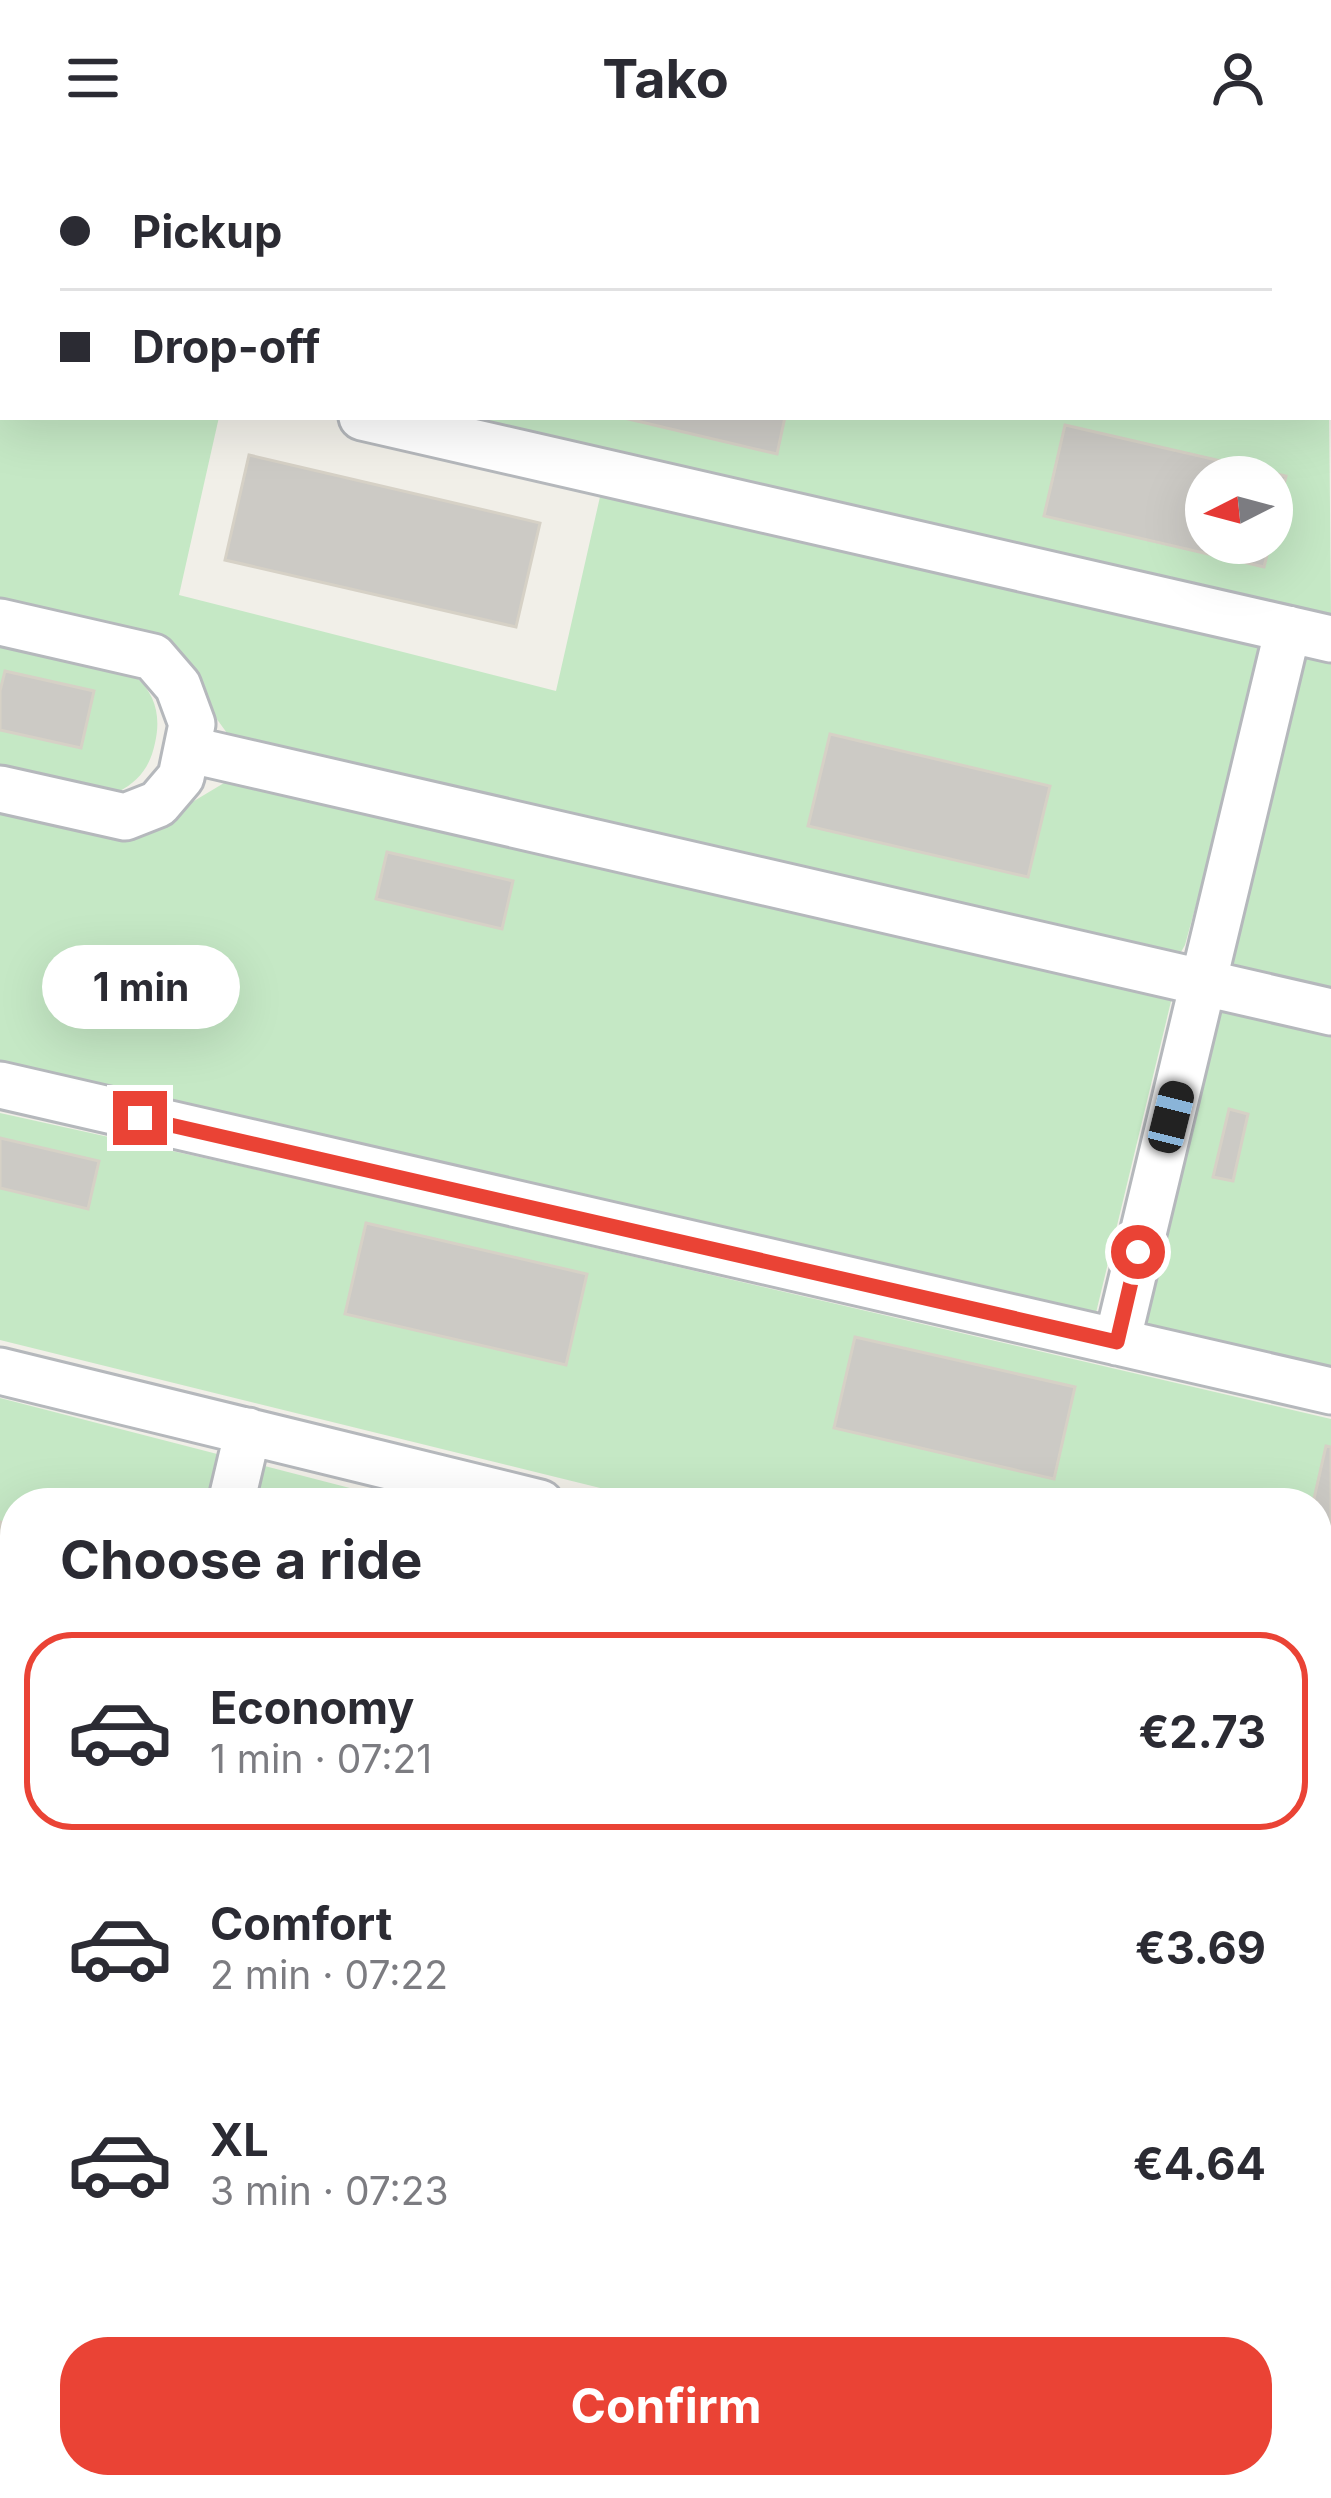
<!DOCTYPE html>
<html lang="en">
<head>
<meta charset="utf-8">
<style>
	body { margin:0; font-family:Inter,sans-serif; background:#f7f7f7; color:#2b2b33; height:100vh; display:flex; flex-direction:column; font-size:45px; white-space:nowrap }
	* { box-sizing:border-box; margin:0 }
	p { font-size:39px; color:#7c7c81 }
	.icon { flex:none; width:66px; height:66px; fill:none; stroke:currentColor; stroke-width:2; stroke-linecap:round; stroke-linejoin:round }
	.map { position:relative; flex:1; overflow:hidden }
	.panel { position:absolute; left:0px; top:1332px; width:1332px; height:1011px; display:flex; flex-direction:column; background:#fff; border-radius:48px 48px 0 0; box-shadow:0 12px 48px #0002 }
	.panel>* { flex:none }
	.guide { position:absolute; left:0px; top:0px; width:1332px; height:264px; box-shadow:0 12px 48px #0002; display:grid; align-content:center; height:264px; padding:0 60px; background:#fff }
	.needle { width:78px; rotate:264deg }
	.buttons { position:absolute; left:1185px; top:300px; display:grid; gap:24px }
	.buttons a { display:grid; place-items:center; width:108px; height:108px; border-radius:50%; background:#fff; box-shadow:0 12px 48px #0002; font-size:60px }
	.end { position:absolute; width:54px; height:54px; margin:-27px; border:15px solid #ea4335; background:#fff; box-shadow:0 0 0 6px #fff }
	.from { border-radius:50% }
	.bubble { position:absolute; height:84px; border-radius:42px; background:#fff; box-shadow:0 12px 48px #0002; font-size:39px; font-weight:700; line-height:84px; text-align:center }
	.car { position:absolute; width:36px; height:72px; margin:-36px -18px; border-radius:15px; box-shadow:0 0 9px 3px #0007; background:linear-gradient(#222 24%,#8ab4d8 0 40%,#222 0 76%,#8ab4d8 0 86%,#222 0) }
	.guide b { display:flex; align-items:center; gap:42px; height:114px; font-size:45px }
	.guide b+b { border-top:3px solid #e1e1e2 }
	.guide i { width:30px; height:30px; background:#2b2b33 }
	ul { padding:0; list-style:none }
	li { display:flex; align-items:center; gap:36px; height:198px; margin:0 24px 18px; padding:0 36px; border:6px solid transparent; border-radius:48px }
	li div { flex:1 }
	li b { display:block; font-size:45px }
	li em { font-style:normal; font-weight:700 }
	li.on { border-color:#ea4335 }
	li>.icon { width:108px; height:108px; stroke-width:1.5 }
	h2 { padding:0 60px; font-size:54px; line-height:144px }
	.cta { display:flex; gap:24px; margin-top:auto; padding:24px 60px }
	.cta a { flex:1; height:138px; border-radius:48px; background:#ea4335; color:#fff; font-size:48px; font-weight:700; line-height:138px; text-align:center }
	header { display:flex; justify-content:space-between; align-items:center; height:156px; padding:0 60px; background:#fff; font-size:54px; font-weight:700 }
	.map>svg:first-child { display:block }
</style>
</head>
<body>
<header><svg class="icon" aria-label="menu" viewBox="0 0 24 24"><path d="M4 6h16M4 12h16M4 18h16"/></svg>Tako<svg class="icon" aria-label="person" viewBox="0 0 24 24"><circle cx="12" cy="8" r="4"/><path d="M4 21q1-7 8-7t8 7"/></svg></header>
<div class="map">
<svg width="1331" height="2342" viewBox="0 0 1331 2342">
	<rect width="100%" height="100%" fill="#f1efe8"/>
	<!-- green -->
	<path fill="#c5e8c5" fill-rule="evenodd" d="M0,0H1331V237L1329,3H3V155L0,154Z
		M0,193L3,194V261H219L179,439L556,535L602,332L1261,486L1210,698L1185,789L1181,796L1171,800L232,584L156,479L0,441Z
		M1329,249L1331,459L459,261H1329ZM1206,321H1272V387H1206Z
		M0,485C24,491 121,509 135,520C156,538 161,561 155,587C150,611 139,625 118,636L0,609Z
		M1307,497L1331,503V833L1230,810Z
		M234,621L1174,833L1095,1161L0,905V653L179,654Z
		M1219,845L1331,867V1216L1142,1173Z
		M0,957L312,1026L1331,1263V1509L1317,1506V1347H661L0,1184Z
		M0,1242L408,1347H15V1590L0,1586Z
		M0,1627L15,1631V1751L0,1747Z
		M0,1787L15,1790V1887L0,1883Z
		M0,1983L15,1986V2328H1317V2321L1331,2325V2342H0Z"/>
	<!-- building -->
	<path fill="#cccac5" stroke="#d6d1c6" stroke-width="3" d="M620,261H785L777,298Z
		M1065,269L1286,320L1272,379V321H1206V387H1270L1264,411L1044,360Z
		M249,299L540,367L516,471L225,404Z
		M5,515L94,535L81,592L0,574V535Z
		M830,578L1050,630L1028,721L808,670Z
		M387,696L513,725L502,773L376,743Z
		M1229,953L1248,958L1233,1025L1213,1021Z
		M0,982L99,1005L88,1053L0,1032Z
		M366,1067L587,1118L566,1209L345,1158Z
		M855,1181L1075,1231L1054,1323L834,1272Z
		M1326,1290L1331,1291V1387L1317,1384V1347H1313Z
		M0,1366L15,1370V1414L0,1410Z
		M0,1679L15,1683V1718L0,1714Z"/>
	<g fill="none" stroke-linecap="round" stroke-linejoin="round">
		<defs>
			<path id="minor" d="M0,178L3,179
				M362,261L1331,483
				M0,466L153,501L178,530L192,568L181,621L158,648L125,661L0,633
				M187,593L1331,856
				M0,929L1331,1235
				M1117,1186L1288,473
				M0,1215L540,1347
				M231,1347L248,1275
				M0,1452L15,1456
				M1317,1537L1331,1541
				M0,1608L15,1611
				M0,1769L15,1773
				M0,1899L15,1903"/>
		</defs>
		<!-- minor casing -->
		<use href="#minor" stroke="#b5b8bc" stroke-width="51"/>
		<!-- minor -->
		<use href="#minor" stroke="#fff" stroke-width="45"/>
	</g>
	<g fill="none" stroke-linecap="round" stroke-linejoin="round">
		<!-- route -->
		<path stroke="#ea4335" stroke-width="15" d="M140,962L1117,1186L1138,1096"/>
	</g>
</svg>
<div class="buttons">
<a><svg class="needle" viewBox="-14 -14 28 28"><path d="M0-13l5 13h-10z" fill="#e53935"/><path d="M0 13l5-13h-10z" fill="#7c7c81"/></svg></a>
</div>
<i class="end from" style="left:1138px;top:1096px"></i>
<i class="end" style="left:140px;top:962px"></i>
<div class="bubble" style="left:42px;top:789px;width:198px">1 min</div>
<i class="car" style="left:1171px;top:961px;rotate:14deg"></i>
<div class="guide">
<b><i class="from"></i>Pickup</b>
<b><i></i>Drop-off</b>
</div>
<section class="panel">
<h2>Choose a ride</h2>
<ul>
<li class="on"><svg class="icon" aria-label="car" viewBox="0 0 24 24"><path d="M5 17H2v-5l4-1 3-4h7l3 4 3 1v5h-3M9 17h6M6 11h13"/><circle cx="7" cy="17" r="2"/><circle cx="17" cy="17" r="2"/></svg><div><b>Economy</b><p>1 min · 07:21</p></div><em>€2.73</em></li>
<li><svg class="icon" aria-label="car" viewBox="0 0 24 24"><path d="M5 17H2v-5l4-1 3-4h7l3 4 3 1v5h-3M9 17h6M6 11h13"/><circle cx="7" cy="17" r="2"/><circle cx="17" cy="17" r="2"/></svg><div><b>Comfort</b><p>2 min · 07:22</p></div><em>€3.69</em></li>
<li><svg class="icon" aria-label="car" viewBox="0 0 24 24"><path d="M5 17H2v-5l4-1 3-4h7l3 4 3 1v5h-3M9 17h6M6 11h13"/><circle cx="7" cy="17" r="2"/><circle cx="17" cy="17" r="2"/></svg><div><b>XL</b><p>3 min · 07:23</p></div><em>€4.64</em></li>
</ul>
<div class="cta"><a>Confirm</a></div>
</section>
</div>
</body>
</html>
